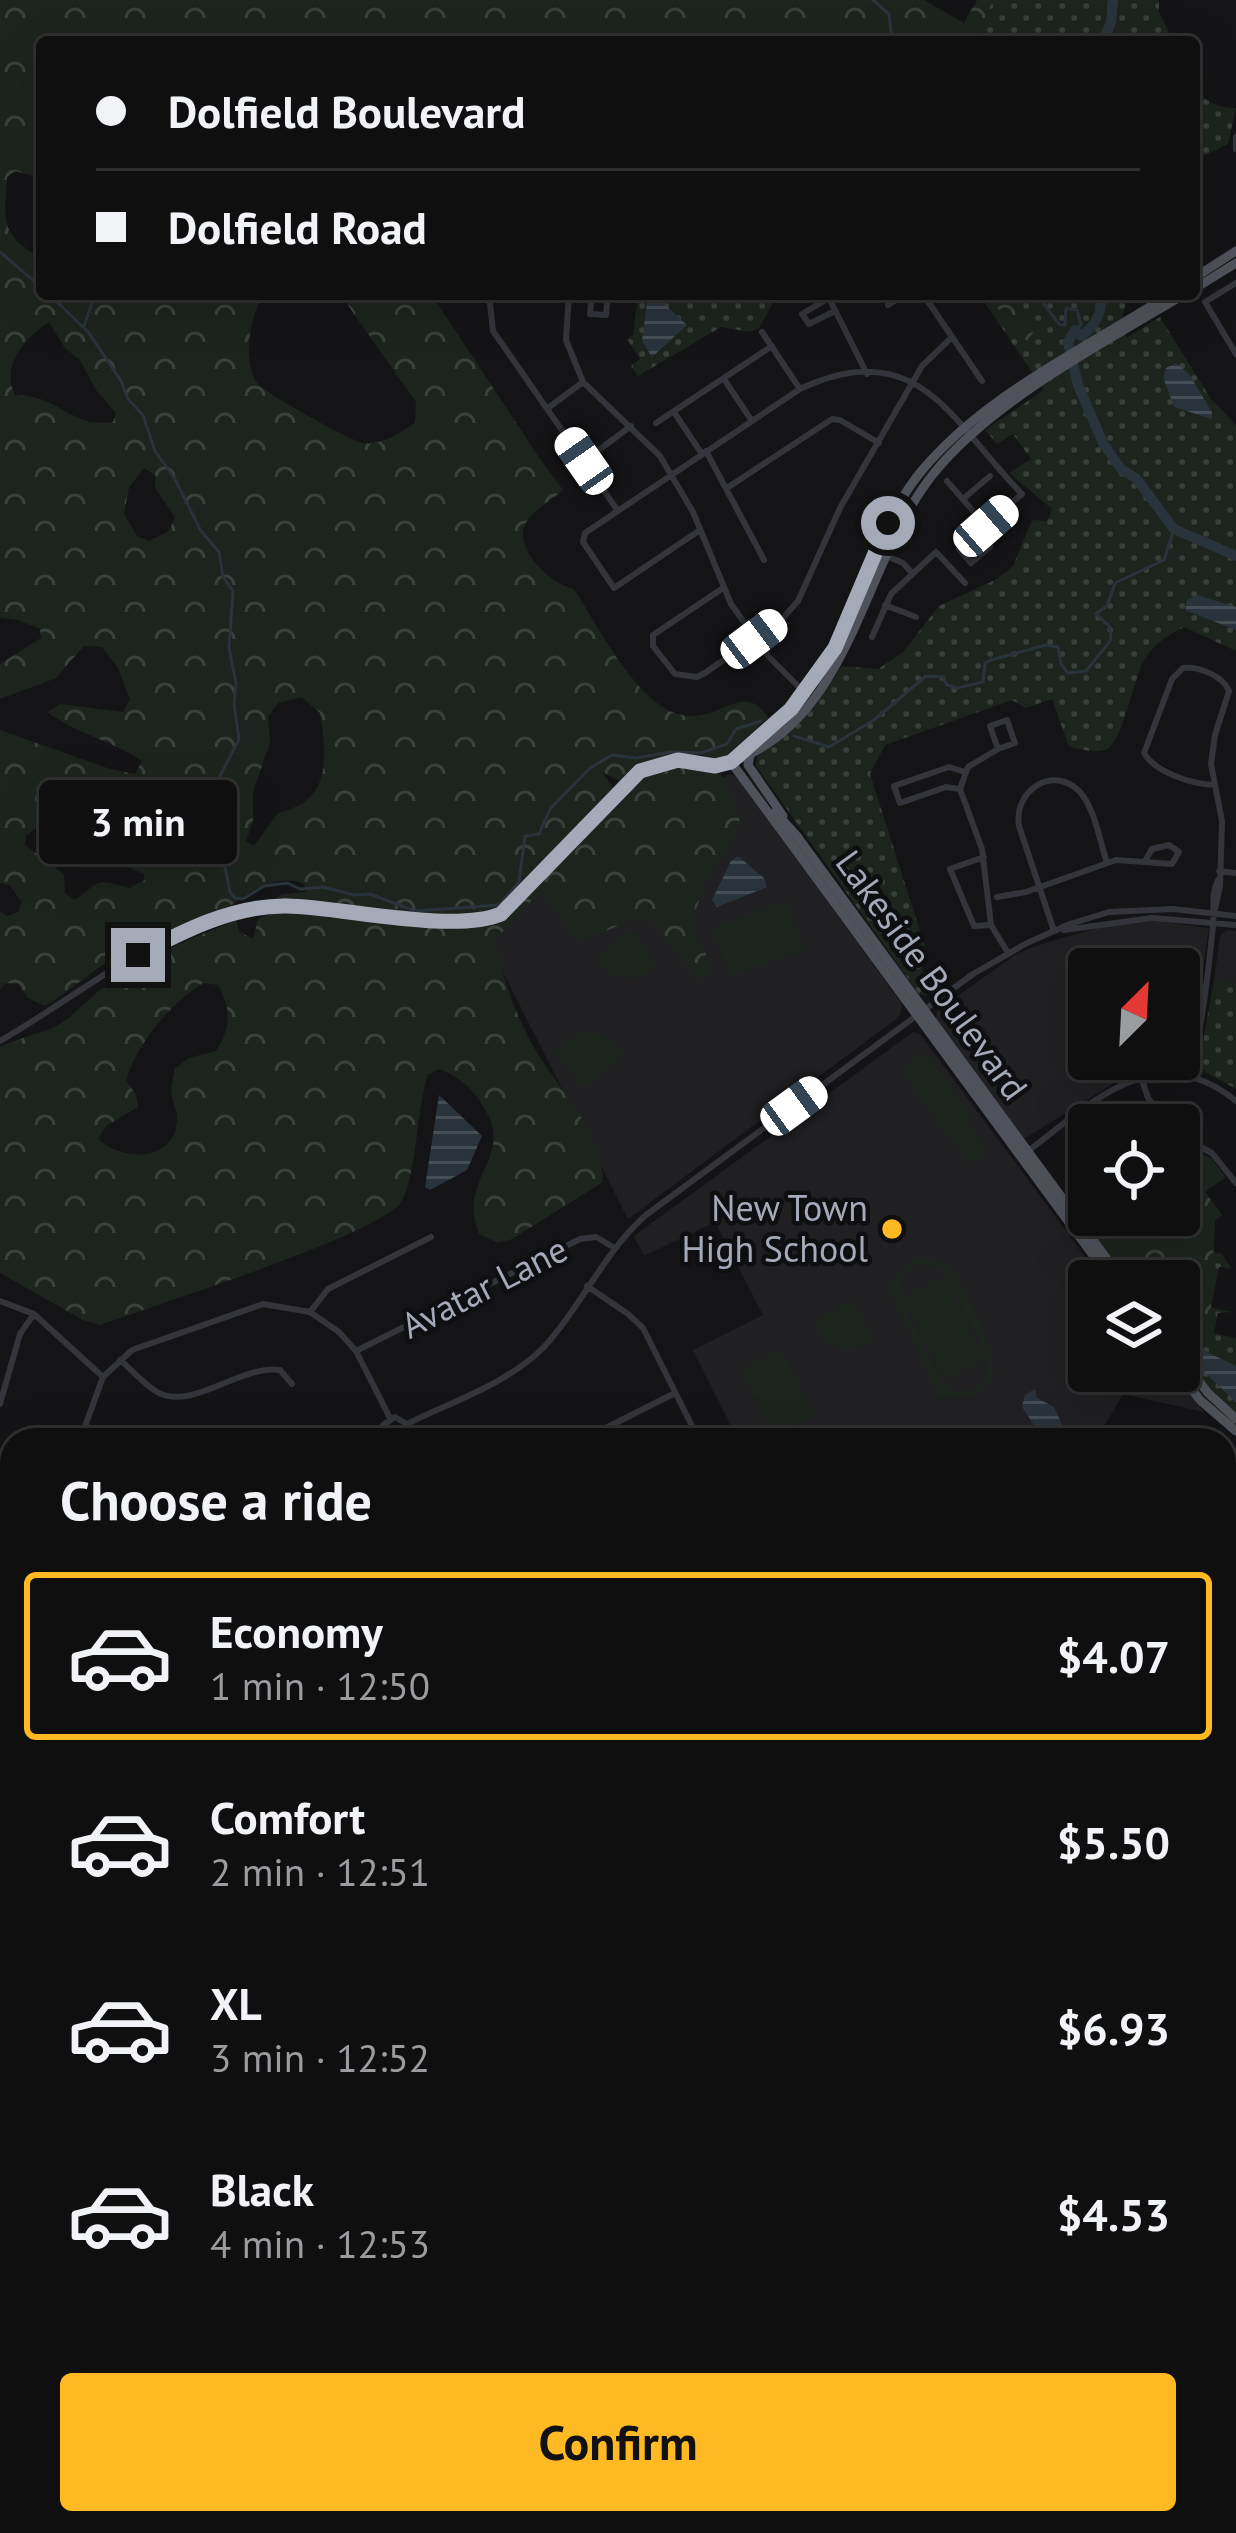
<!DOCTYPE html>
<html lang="en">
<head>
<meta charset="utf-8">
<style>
	body { margin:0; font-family:"PT Sans",sans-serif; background:#181819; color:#f1f3f6; height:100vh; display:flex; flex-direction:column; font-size:45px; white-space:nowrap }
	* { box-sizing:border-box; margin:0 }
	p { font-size:39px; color:#9b9c9f }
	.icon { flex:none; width:66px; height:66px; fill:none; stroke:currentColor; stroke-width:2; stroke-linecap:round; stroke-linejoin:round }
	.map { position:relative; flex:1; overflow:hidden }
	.side { position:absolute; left:0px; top:1428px; width:1236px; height:1107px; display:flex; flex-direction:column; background:#0f0f10; border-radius:36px 36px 0 0; box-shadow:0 12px 48px #0002,0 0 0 3px #2f2f30 }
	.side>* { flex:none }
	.hud { position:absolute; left:36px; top:36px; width:1164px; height:264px; border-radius:12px; box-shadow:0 12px 48px #0002,0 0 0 3px #2f2f30; display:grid; align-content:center; height:264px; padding:0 60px; background:#0f0f10 }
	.needle { width:78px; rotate:24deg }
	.tools { position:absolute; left:1068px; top:948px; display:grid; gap:24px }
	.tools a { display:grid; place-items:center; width:132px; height:132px; border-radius:12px; background:#0f0f10; box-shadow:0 12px 48px #0002,0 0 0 3px #2f2f30; font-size:60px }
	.end { position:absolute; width:54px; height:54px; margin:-27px; border:15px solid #a4aab8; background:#111; box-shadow:0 0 0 6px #111 }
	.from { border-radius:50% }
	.bubble { position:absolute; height:84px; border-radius:12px; background:#0f0f10; box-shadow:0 12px 48px #0002,0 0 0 3px #2f2f30; font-size:39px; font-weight:800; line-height:84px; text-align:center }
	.car { position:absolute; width:36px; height:72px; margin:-36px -18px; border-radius:15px; box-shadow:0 0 9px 3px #0007; background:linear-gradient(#fff 24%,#345 0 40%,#fff 0 76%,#345 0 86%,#fff 0) }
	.hud b { display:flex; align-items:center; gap:42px; height:114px; font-size:45px }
	.hud b+b { border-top:3px solid #2f2f30 }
	.hud i { width:30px; height:30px; background:#f1f3f6 }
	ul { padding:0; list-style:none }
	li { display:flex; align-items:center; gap:36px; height:168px; margin:0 24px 18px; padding:0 36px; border:6px solid transparent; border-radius:12px }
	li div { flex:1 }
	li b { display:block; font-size:45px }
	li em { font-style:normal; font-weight:800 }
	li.selected { border-color:#ffb923 }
	li>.icon { width:108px; height:108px; stroke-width:1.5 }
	h2 { padding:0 60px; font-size:54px; line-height:144px }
	.primary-button { display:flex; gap:24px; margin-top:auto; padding:24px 60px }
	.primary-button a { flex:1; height:138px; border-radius:12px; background:#ffb923; color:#111; font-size:48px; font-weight:800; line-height:138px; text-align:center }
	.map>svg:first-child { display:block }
</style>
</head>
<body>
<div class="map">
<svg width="1236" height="2533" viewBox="0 0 1236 2533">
	<defs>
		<pattern id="grass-dots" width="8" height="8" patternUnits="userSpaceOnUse" patternTransform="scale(3)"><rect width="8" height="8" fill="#1c241d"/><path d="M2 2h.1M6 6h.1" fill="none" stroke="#3a413c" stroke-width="1.8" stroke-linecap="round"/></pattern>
		<pattern id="forest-crowns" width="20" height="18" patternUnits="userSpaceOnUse" patternTransform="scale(3)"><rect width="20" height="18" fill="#1c241d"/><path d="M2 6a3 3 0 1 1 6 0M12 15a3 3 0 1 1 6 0" fill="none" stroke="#3a413c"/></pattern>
		<pattern id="water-rules" width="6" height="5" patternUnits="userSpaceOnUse" patternTransform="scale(3)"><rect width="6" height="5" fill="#29333b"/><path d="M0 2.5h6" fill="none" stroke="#454e55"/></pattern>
	</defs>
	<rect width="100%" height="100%" fill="#141416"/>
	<!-- built -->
	<path fill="#202023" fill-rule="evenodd" d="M682,764L715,783L729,774L736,776L902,1004L900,1016L628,1219L465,897L527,869L584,837L628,788L651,770Z
		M1156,921L1209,928L1189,1065L1184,1070L1149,1069L1127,1075L1024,1139L936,1021L937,1011L1015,955L1041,944L1102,927ZM1089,969H1179V1059H1089Z
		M1227,930L1236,931V983L1214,980L1220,936Z
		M913,1032L920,1034L1103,1281H1089V1371H1171L1204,1412L1123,1394L1096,1440H738L693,1350L763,1315L715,1222L644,1256L634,1236Z
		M0,2134L12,2141V2438L0,2432Z
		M1224,2316L1236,2320L1235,2476L1224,2473Z"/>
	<!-- grass -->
	<path fill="url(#grass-dots)" d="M993,0H1159V12L1174,42H974Z
		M1194,84C1203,101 1216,108 1236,108L1228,144L1194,161Z
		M638,294H778L759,328L750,332L721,327L638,376L631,366L640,359L627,339L633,335Z
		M979,294H1129L1123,315L1126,338L1160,317L1211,399L1236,425V651L1184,627C1167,635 1151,646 1142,664C1134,681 1122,741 1107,749C1096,754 1081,749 1069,747L1052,699L1026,708L1012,700L885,745L870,774L926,950L921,957L927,995L919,994L756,766L757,757C792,732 820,702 842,666L878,669L903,652L939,606L997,579L1013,566L1032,520L1047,521L1052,509L1009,473L1031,459L1013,434L997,444L985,430L1044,390Z
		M1214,980L1236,983V1089L1205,1072L1199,1064Z
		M1199,1152L1214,1162L1225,1177L1205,1192L1222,1215L1215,1220L1212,1252L1222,1254L1232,1269L1219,1267L1211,1307L1231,1312L1218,1313L1214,1333L1236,1338V1414L1210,1389L1179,1350V1281H1141L1179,1215V1167Z
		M1224,1723L1236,1725V1826L1224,1825Z"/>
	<!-- forest -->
	<path fill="url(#forest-crowns)" fill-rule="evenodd" d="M0,0H924L964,23L977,0H993L974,42H42V179L16,171L7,177C4,222 0,235 42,259V294H265C250,310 242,363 257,383C265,393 349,440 363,443C381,446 401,432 415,423L416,402L340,294H431L540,459L563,490C553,499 532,511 526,523C512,549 552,585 574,589C597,624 634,699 675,713C718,728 743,677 768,718L720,761C686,745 648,757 622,782L602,772L614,789L529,877C514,883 509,890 506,906C452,930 333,907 272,901L283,894L306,892L304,884C291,879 281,880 267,884C247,891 231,908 211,917C179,932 144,936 115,956C91,972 70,991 45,1006L28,998L18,984L5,983L0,990V911L7,916L18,912L22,902L9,885L0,883V730L110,769L135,774L142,761C112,741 76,733 47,712L60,704L123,712L130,699L118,668L102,647L84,646L56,678L0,699V664L41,638L40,629L18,620L0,618ZM49,322L65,348L80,360L96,390L116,413L113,422C72,429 59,395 15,395C0,365 26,337 49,322ZM144,468L156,476L155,488L175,517L169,531L149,541L137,536L124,514L129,487ZM302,697L320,713C327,758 332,801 278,813L254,846L246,841L253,821V792L270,743L268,717L278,703ZM36,828L144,874L145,880L129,888C95,878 100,881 75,900L65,893L64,874L25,845L26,836Z
		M988,294H1012L1033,333L1028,341L1015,334Z
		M682,764L720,772L740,816L737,834L707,879L690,926L705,951L710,970L700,981C678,961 667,929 642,916L579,942L543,895L534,898L496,939C500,973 515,1013 532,1044C556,1088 603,1130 603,1182L512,1239L498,1243L479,1234C456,1177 517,1158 483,1106C471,1087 459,1077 439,1069L428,1075C416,1109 417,1177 401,1202C381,1234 149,1307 100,1325L83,1320L0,1273V1047C16,1039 32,1035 48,1030C73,1021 90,993 114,981L124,985C135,976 138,964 150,956L236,920L239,931L253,939L258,919C285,905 323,915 352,918C399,922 459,931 505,918L633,781L660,767ZM203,983L218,985C232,1010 231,1028 216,1051L189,1058L175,1069C173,1078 170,1088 172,1097C173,1104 177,1110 177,1116C178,1162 124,1163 98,1139L106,1126L138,1107L136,1094L126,1081C137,1042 170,1005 203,983Z
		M1199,1152L1212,1159L1225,1177L1205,1192L1222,1215L1215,1220L1211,1308L1214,1334L1179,1327V1281H1129L1082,1221L1090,1215H1179V1167Z"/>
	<!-- garden -->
	<path fill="#1c241d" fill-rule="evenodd" d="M787,900L805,949L730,977L712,928Z
		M626,931L633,932L658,966C635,985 613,980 593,960Z
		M592,1031L614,1041L624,1056L587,1087L581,1086L554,1052L572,1037Z
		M925,1052L973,1117L967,1122L987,1151L969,1164L900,1070Z
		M921,1257C931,1258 940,1259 948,1266C966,1281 998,1356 993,1378L975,1397H949L943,1404L885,1282H893L905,1264ZM922,1264L939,1268L948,1277L986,1353L987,1375L973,1390L956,1392L940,1380L900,1298C897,1281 905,1269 922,1264Z
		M944,1277L985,1360L945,1380L903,1298Z
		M849,1301L856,1304L875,1341L847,1351L828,1343L812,1321Z
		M781,1349L815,1416L774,1437L740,1370Z"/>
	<!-- water -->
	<path fill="url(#water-rules)" d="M648,295L659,299L687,325L652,357L642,341Z
		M1176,363L1189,374L1212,412V419L1174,407L1163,377L1166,368Z
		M1197,595L1236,607V630L1185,610L1187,600Z
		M738,856L764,878L767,887L717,907L712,900L731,861Z
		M439,1095L482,1136L467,1170L430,1190L425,1187Z
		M1199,1348L1236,1366V1402L1200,1368L1193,1354Z
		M1035,1389L1037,1398L1054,1407L1069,1440H1044L1022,1407L1025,1395Z"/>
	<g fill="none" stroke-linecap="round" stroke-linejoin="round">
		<!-- stream -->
		<path stroke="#29333b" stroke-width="3" d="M873,0L889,14L892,42
			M0,252L42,288
			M49,294L89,333L121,381L128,399L143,415L155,451L175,479L201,531L219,552L223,577L233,591L229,648L236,683L234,704L239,739L218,780L224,862L230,892L235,898L243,899L264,886L287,883L300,889L323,887L354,895L370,894L415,911L499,905L519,882L525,836L539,834L550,809L590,768L612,755L636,758L671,752L701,753L727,744L736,729L761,721
			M1036,294L1060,325H1065L1066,308L1077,310L1081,325L1075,330
			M704,295V294
			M84,326L95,294
			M794,736L829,747L874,720L926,676L943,677L947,685L957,688L983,682L985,663L991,660L1046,645L1058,647L1061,664L1068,673L1086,671L1111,640L1110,627L1096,614L1107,606L1115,583L1164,560L1174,529
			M1234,1761L1230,1751L1236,1745
			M1224,1792L1236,1790
			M0,1906L8,1913L12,1910
			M596,2523L607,2533"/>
		<!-- river -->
		<path stroke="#29333b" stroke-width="10" d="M1101,42L1111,23L1113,0
			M1099,294C1105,310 1094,328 1081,336L1075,330L1068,342L1078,385L1103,443L1121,469L1136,478L1174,529L1236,556"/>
		<!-- minor -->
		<path stroke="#34353b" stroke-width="6" d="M1236,137V149
			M1236,283L1205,302L1236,354
			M489,294L493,331L618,511
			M569,294L566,340L583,382L660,456L693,512L731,604L768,656L807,695
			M592,294L590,314L606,315L608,294
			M923,294L982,381
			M888,305L905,294
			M835,311L809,324L802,314L829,298L867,374
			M762,332L800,389
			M724,379L752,421
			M548,408L583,382
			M674,412L702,454
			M656,423L772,346
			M706,451L764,560
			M584,461L631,426
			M947,481L986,526
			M727,488L832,419L840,420L879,443
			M963,499L990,476
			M700,530L614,588L583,542L585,533L800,389C921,333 953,425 1022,494L959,549L971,563L990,547L978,533
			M875,551L903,563L912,573
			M723,588L653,635V646L675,674L697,677L705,673L783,618L798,601L840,508L922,366L952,337
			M885,605L916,617
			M872,637L891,594L936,552L965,583
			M998,749L1015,743L1007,720L990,726L998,749L968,767L960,789L982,849L991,925L1008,953
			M1214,785C1191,784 1155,772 1144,753L1172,679L1183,668C1199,666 1223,676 1229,691L1215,735L1211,764L1222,821L1220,886L1215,909
			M960,789L946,787L900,803L894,786L949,767L965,772
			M984,857L950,869L974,926L991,925
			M1219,871L1236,873
			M997,897L1026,892L1116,860L1172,864L1179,852L1169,845L1152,849L1145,861
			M1064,930L1152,918L1236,925
			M1054,931L1019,826C1013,791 1053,764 1080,792C1095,809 1100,842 1107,863
			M0,1041C84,993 180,909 280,906C337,904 474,942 515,902C539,873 625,772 656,764C682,757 706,770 730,762
			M1141,1077L1148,1098L1168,1125
			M1190,1077C1202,1027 1208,977 1213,926C1215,909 1210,896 1218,880
			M1179,1136L1212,1153L1236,1183
			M1028,1151C1093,1102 1156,1036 1236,1101
			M587,1286L628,1314L643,1328L699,1440
			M0,1301L34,1314L103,1377
			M310,1312L328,1289L431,1237
			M356,1351L580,1239L596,1237L613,1247
			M120,1360C132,1370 144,1384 157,1392C192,1412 241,1364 280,1370L292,1384
			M0,1404L20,1334L34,1314
			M407,1424C451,1402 509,1383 544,1347C582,1306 603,1253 646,1215L973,974L1027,943L1070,924L1109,912L1173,909L1236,916
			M80,1440L103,1377L132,1350L263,1304L310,1312L339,1332L356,1351L390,1418
			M387,1440L383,1425L395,1417L407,1424L403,1440
			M582,1440L675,1393
			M1224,1500H1236
			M1224,1580L1236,1565
			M0,1582L12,1567
			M1224,1617L1236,1625
			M1224,1661L1236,1668
			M1224,1680L1236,1688
			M0,1698H3
			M0,1826L12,1830
			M1224,1913L1236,1888
			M0,1962L12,1965
			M1224,2093L1236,2097
			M1224,2193L1232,2197L1236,2187
			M1224,2262L1236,2233
			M0,2438L12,2444
			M1224,2482L1236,2486
			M0,2515L17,2533
			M0,2515L12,2505
			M139,2523L154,2533
			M351,2523L356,2533
			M1098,2523L1108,2533
			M204,2533L209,2523
			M312,2533L329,2523
			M1057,2533L1066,2523
			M1221,2533L1236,2495"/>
		<!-- major -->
		<path stroke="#50525b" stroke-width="9" d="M1194,278L1236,251
			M1194,289L1236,263
			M750,755L748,765L783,816
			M737,760C854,713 862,562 934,473C993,400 1105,342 1185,294
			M775,812L798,837
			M796,835L1123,1281
			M1112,1281L731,762C763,727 801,705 826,663C864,600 875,525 924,468C989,392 1087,348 1170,294
			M1179,1356L1208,1393L1236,1419
			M1178,1371L1200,1400L1236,1431
			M0,2125L12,2133
			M1224,2308L1236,2313"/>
	</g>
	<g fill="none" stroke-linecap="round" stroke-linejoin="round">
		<!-- route -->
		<path stroke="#a4aab8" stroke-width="15" d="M138,955C183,931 234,905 287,906C342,907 453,934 501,914L640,771L678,760L715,766L731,762L791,709L835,648L888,523"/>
	</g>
	<!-- markers -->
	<circle fill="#ffb923" stroke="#0f0f11" stroke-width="4.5" cx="892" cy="1229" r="12"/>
	<g text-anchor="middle" stroke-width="9" stroke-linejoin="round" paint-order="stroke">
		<!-- street labels -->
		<g font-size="36" fill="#a4aab8" stroke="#0f0f11">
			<text transform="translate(932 975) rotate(54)" y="13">Lakeside Boulevard</text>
			<text transform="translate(484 1287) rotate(-27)" y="13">Avatar Lane</text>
		</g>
		<!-- poi labels -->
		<g font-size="36" fill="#a4aab8" stroke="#0f0f11" text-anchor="end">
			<text x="868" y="1221">New Town<tspan x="868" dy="41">High School</tspan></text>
		</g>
	</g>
</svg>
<div class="tools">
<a><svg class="needle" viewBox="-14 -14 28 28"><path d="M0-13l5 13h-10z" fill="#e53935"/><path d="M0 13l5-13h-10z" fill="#9b9c9f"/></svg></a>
<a><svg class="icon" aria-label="locate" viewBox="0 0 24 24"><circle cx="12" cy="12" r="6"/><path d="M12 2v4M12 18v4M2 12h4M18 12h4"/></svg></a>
<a><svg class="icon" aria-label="layers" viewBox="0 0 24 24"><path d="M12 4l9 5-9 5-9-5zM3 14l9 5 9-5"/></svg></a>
</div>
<i class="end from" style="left:888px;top:523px"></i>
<i class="end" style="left:138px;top:955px"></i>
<div class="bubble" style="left:39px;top:780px;width:198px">3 min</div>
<i class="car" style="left:584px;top:461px;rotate:325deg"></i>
<i class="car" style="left:986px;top:526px;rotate:49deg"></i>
<i class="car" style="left:754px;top:639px;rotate:53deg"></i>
<i class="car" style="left:794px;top:1106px;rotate:54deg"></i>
<div class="hud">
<b><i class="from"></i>Dolfield Boulevard</b>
<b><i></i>Dolfield Road</b>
</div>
<section class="side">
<h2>Choose a ride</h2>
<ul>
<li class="selected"><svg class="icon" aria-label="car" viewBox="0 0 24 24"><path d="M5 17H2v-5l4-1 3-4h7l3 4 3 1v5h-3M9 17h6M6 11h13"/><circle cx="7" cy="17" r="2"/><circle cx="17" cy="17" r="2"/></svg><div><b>Economy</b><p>1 min · 12:50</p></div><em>$4.07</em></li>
<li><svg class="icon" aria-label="car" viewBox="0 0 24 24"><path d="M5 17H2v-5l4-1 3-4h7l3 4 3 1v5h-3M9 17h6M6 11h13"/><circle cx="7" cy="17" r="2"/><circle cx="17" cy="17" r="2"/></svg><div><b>Comfort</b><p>2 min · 12:51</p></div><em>$5.50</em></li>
<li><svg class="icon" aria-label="car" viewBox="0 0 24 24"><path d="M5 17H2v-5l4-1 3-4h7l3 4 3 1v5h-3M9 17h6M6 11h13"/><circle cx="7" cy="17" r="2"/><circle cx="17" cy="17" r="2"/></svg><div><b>XL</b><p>3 min · 12:52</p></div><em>$6.93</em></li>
<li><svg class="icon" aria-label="car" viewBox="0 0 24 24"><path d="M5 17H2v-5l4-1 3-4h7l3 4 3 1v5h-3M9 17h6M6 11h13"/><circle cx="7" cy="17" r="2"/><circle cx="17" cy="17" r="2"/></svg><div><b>Black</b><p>4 min · 12:53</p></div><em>$4.53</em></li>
</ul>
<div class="primary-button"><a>Confirm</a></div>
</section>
</div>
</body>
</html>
